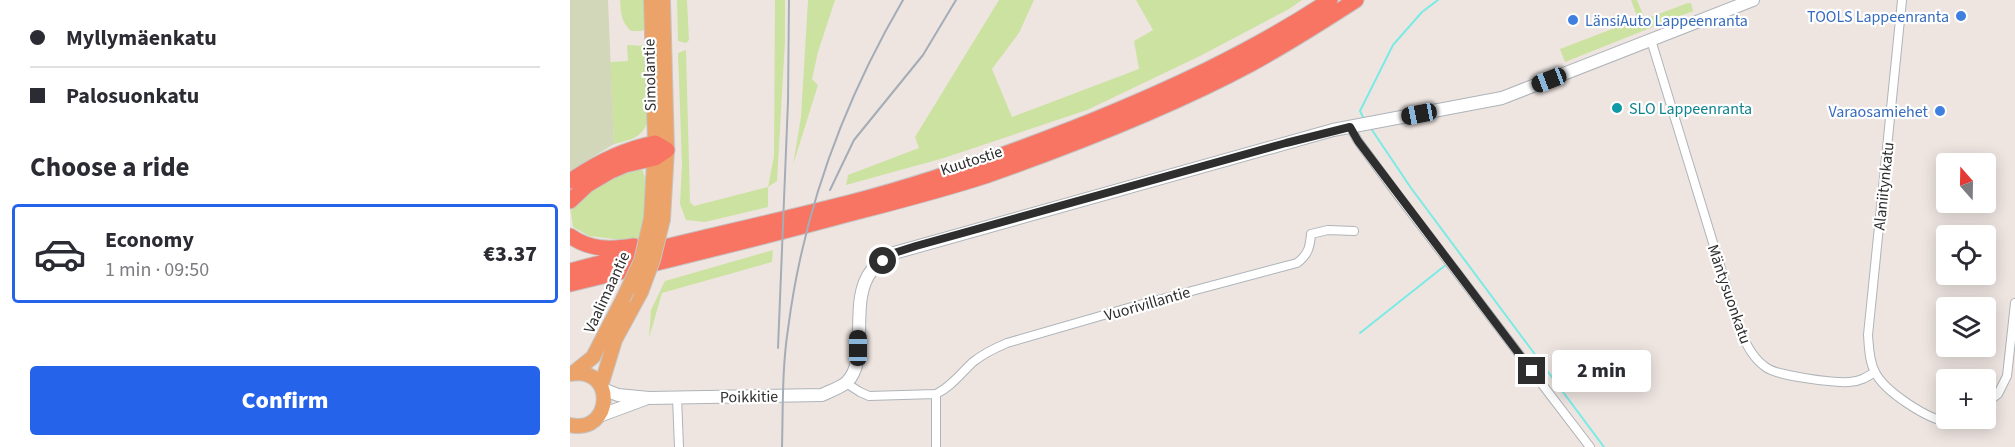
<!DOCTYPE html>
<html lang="en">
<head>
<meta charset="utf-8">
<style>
	body { margin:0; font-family:"Source Sans 3",sans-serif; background:#f7f7f7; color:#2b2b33; height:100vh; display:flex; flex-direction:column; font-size:22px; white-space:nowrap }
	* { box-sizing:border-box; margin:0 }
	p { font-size:20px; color:#7c7c81 }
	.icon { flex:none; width:33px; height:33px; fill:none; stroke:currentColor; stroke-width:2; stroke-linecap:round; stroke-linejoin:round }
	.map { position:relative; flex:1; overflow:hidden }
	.details { display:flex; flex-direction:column; background:#fff; width:570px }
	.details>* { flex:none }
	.banner { display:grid; align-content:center; height:132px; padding:0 30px; background:#fff }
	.needle { width:39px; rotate:340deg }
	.fabs { position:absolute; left:1366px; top:153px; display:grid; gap:12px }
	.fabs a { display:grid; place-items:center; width:60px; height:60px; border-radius:6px; background:#fff; box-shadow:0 3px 15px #0003; font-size:30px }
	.end { position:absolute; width:27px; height:27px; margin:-14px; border:8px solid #2e2e2e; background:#fff; box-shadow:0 0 0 3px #fff }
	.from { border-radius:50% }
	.bubble { position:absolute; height:42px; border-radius:6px; background:#fff; box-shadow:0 3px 15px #0003; font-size:20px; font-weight:800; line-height:42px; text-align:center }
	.car { position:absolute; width:18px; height:36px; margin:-18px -9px; border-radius:8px; box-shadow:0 0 4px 2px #0007; background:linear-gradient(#222 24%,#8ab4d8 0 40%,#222 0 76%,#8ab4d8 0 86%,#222 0) }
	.banner b { display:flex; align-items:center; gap:21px; height:57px; font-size:22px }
	.banner b+b { border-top:2px solid #e1e1e2 }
	.banner i { width:15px; height:15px; background:#2b2b33 }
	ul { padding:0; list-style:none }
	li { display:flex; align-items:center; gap:18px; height:99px; margin:0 12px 9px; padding:0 18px; border:3px solid transparent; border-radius:6px }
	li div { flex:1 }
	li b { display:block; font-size:22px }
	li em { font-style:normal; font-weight:800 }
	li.active { border-color:#2563eb }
	li>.icon { width:54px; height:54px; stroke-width:1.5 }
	h2 { padding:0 30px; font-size:27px; line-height:72px }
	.button { display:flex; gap:12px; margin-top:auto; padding:12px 30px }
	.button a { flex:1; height:69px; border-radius:6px; background:#2563eb; color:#fff; font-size:24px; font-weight:800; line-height:69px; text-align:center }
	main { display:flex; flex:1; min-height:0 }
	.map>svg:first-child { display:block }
</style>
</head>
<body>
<main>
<section class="details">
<div class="banner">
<b><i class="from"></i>Myllymäenkatu</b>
<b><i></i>Palosuonkatu</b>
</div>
<h2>Choose a ride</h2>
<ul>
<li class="active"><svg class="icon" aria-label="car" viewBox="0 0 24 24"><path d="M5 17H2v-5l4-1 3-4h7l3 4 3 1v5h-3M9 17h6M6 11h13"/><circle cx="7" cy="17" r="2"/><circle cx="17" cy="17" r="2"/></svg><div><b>Economy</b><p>1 min · 09:50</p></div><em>€3.37</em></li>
</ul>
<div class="button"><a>Confirm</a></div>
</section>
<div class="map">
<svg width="1445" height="447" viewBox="0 0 1445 447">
	<rect width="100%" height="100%" fill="#eee5e1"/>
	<!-- green -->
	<path fill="#cce2a1" d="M50,0H75L77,26L72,31H61C51,22 51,13 50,0Z
		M107,0H117L119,40L116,43L108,41Z
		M205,0H215V41L207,181L198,187V207L135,222L116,220L110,204L112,165L108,53L116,50L120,202L124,206L198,187L204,156Z
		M238,0H265L248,52L242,79L248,85L223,165L231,117Z
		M429,0H464L449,33L422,69L442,117L569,69L564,41L583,30L566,0H732L719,9L632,55L517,110L374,158L276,185L278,175L349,148L345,137Z
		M1061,0H1067L1075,19L1118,3H1121L1123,11L995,62L990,49L1068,19Z
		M57,45L76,46L78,120C73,138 60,140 44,144L40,62L58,61Z
		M70,167C83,182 74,224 69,242L19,236L3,227L0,206L52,169Z
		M203,250L202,262L92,293L79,338L81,310L95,281Z"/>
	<!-- cemetery -->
	<path fill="#d2d7b9" d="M0,0H38L44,144L0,171Z"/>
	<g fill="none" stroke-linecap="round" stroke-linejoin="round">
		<!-- stream -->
		<path stroke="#7aebe4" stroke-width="2" d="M794,119L790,111L823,45L852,12L868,0
			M802,130L841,188L1034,447
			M790,333L877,264"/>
		<defs>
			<path id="street" d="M1332,0L1298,335C1299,347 1299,361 1305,372C1314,391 1359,421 1380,422C1385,422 1389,420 1393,418
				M1081,40L1170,331C1177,345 1183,359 1197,368C1209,376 1264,383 1279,382C1289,382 1297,377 1305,372
				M780,127L788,141L827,194L1020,447
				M276,383L290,392L299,396L366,394C381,387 391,373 403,362C413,354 425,348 437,343L558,308L727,263C738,255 740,247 741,234L758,230L784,231
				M107,397L109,447
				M1416,403L1428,394L1437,376L1445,303
				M366,447V394"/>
			<path id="secondary" d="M33,389L48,395L79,398L252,395C260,391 270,388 277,382C301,358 277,301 302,270C307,263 317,258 324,253L763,130L932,98L1183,0
				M29,416L75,399"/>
			<path id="primary" d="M81,218L85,143L81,0
				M93,219L97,150L93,0
				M3,373L23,357L53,299
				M0,374C47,365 43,435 0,425
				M31,386L45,340L71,292"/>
			<path id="highway" d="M0,181C26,163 54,149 85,143L97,150L85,158L55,165L39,172L17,185L0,201
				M0,236C20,250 40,250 64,246
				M0,271C93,246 188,226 282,202C359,182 435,155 509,126C596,91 682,52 760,0
				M0,284C87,263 174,242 260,219C313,205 366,192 418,175C506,144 599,108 681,64C717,44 752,22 786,0"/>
		</defs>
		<!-- street casing -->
		<use href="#street" stroke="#aeb4b9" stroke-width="10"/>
		<!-- secondary casing -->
		<use href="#secondary" stroke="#aeb4b9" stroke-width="14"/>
		<!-- primary casing -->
		<use href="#primary" stroke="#c4c4c4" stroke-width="16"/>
		<!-- highway casing -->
		<use href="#highway" stroke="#c4c4c4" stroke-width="17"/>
		<!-- street -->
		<use href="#street" stroke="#fff" stroke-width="8"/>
		<!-- secondary -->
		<use href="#secondary" stroke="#fff" stroke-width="12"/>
		<!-- primary -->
		<use href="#primary" stroke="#eca369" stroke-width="14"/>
		<!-- highway -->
		<use href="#highway" stroke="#f87463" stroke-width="15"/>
		<!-- rail -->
		<path stroke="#a4adb7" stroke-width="2" d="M260,190L284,140L353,55L386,0
			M208,348L218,101L219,0
			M212,447C213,408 212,368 218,329C233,212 274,101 333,0"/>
		<defs>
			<path id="primary-bridge" d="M71,292L83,260L93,219
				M53,299L71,261L81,218"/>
		</defs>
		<!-- primary-bridge casing -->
		<use href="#primary-bridge" stroke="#c4c4c4" stroke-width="16" stroke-linecap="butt"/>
		<!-- primary-bridge -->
		<use href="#primary-bridge" stroke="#eca369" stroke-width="14"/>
	</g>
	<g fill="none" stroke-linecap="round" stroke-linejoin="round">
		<!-- route -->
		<path stroke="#2e2e2e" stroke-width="8" d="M313,261L324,253L346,246L716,143L780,127L788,141L962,371"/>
	</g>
	<!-- markers -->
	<g fill="#3f7fe0" stroke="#fff" stroke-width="2">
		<circle cx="1391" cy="16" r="6"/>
		<circle cx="1003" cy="20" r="6"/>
		<circle cx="1370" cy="111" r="6"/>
	</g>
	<circle fill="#0f9aa8" stroke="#fff" stroke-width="2" cx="1047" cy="108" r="6"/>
	<g text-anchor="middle" stroke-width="4.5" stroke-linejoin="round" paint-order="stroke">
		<!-- shop labels -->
		<g font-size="16" fill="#366cbe" stroke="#fff" text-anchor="end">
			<text x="1379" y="22">TOOLS Lappeenranta</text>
			<text x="1015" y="26" text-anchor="start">LänsiAuto Lappeenranta</text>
			<text x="1358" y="117">Varaosamiehet</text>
		</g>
		<!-- street labels -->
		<g font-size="16" fill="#2e2e2e" stroke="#fff">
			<text transform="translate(79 75) rotate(-91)" y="6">Simolantie</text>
			<text transform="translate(401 160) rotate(-18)" y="6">Kuutostie</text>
			<text transform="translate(1313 186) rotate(-84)" y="6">Alaniitynkatu</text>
			<text transform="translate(36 292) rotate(-65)" y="6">Vaalimaantie</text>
			<text transform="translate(1160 294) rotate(71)" y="6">Mäntysuonkatu</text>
			<text transform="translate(577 303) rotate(-16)" y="6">Vuorivillantie</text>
			<text transform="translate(179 396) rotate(-1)" y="6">Poikkitie</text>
		</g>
		<!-- culture labels -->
		<g font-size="16" fill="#0d838f" stroke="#fff" text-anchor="start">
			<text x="1059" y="114">SLO Lappeenranta</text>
		</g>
	</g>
</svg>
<div class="fabs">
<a><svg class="needle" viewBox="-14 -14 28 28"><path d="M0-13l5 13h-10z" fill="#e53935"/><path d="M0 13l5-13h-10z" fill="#7c7c81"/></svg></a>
<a><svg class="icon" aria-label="locate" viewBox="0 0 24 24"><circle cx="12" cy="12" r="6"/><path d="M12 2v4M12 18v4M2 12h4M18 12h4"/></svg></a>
<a><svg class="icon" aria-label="layers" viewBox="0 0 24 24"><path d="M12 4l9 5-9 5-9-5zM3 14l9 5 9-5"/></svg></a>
<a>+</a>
</div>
<i class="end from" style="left:313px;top:261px"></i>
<i class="end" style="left:962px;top:371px"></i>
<div class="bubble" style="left:982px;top:350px;width:99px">2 min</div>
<i class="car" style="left:979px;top:80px;rotate:249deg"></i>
<i class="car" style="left:849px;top:114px;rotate:259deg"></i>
<i class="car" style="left:288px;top:348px;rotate:0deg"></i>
</div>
</main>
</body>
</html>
